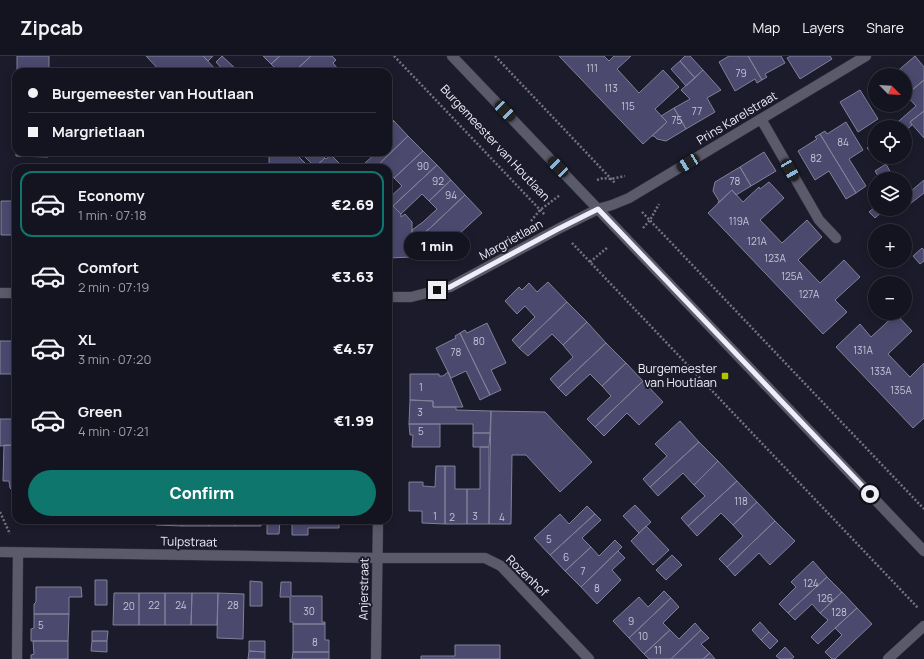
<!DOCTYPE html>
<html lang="en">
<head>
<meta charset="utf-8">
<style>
	body { margin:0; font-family:Manrope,sans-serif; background:#1d1d29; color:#f1f3f6; height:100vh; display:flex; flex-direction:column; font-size:15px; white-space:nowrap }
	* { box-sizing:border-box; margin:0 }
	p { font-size:13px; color:#9d9ea5 }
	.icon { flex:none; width:22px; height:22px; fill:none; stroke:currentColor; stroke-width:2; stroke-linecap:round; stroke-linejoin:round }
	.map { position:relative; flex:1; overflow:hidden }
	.sheet { position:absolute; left:12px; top:108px; width:380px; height:360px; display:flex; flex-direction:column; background:#141420; border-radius:12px; box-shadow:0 2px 10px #0003,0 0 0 1px #33333e }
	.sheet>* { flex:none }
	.top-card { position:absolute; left:12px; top:12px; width:380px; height:88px; border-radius:12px; box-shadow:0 2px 10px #0003,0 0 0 1px #33333e; display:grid; align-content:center; height:88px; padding:0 16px; background:#141420 }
	.needle { width:26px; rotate:114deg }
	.controls { position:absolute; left:868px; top:12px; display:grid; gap:8px }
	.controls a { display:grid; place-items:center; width:44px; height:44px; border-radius:50%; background:#141420; box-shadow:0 2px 10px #0003,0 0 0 1px #33333e; font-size:20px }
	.end { position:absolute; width:18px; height:18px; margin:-9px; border:5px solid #eeeefa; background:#111; box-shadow:0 0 0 2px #111 }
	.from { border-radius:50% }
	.bubble { position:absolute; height:28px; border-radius:14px; background:#141420; box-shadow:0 2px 10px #0003,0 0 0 1px #33333e; font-size:13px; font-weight:800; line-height:28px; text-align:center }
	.car { position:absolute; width:12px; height:24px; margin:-12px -6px; border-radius:5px; box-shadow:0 0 3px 1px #0007; background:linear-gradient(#222 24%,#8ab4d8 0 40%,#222 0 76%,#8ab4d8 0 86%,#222 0) }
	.top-card b { display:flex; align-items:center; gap:14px; height:38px; font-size:15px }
	.top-card b+b { border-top:1px solid #33333e }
	.top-card i { width:10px; height:10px; background:#f1f3f6 }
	ul { padding:7px 0 0; list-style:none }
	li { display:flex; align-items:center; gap:12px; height:66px; margin:0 8px 6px; padding:0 8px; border:2px solid transparent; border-radius:12px }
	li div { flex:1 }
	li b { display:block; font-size:15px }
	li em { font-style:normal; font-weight:800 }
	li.active { border-color:#0f766e }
	li>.icon { width:36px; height:36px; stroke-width:1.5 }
	.cta { display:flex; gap:8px; margin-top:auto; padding:8px 16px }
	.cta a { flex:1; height:46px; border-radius:24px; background:#0f766e; color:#fff; font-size:16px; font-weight:800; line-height:46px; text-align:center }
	header { display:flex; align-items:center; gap:24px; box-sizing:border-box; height:56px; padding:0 20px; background:#141420; border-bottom:1px solid #33333e }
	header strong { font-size:19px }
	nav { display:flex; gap:22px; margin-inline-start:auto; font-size:14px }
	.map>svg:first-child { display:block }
</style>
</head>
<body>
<header>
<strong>Zipcab</strong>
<nav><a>Map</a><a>Layers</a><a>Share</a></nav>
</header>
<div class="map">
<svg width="924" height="603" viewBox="0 0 924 603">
	<rect width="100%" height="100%" fill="#1b1b2b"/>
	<!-- building -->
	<path fill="#4b496e" stroke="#818197" d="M17,0H49V16H17Z
		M146,0H203L218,16H161Z
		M203,0H213L208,5Z
		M222,0L237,14L234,16H225L216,6Z
		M263,0H280L271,8Z
		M280,0H311L294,16H279L271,8Z
		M311,0H332L336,4L333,7L338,13L335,16H294Z
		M559,0H604L609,5L614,0H631L617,13L639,37L663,14L679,31L655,53L667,66L643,88Z
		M685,0H690L703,14L695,22L680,5Z
		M729,0H748L762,24L757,27L755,23L735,35L719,6Z
		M748,0H781L785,7L765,18L767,21L762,24Z
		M791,0H830L832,3L800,23L787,2Z
		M915,0L924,11V24L906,39L905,19H893Z
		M680,5L695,22L686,30L671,13Z
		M101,12H116V16H101Z
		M703,14L721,34L707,42L715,56L686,73L674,52L690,43L681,34Z
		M924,24V55L910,66L912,69L905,75V71H892L916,50L906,39Z
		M860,34L878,63L858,76L840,46Z
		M674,52L686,73L666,85L657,83L654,80H652L667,66L661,60Z
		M924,55V82L910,66Z
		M388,59L394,65L388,71Z
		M394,65L408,80L375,112H370L365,107L375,98L372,96H388V71Z
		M846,66L863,94L849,103L866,130L856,137L820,78L825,75L827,78Z
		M820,78L856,137L846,143L829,115L815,124L798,95L817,83L815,81Z
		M408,80L423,95L394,122L388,115V112H375Z
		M875,85V101L867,92Z
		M423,95L437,109L393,150L388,145V143L402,130L394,122Z
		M16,96H48V101L16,100Z
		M269,96H294L310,112H269Z
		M304,96H319L325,102L315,111L302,98Z
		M764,96L776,115L751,130L740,111Z
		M331,99L344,112L319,110L316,112L315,111L325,102L326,103Z
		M886,108L893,121L889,123H880L875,115Z
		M437,109L451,124L429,145L422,138L401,158L393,150Z
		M740,111L751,130L736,139L732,134L718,147L719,145L713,135L715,126Z
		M451,124L465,139L429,173L412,185V174L423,166L437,153L429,145Z
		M924,124V137L906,151L905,140Z
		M769,126L784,142L760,164L782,187L807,164L822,181L798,204L820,227L844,204L860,221L835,244L847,256L823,278L708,157L732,134L743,146L759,131L760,133Z
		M465,139L482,157L447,189L430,197L412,201V185L429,173Z
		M1,145H16V179H1Z
		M388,145L401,158V161L405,158L412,166V201L388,202Z
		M875,151V153H885L875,162L869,156Z
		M922,192L924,194V205L920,208L913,200Z
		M548,226L567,246L519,292L512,284L535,261L525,250L517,258L505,245L519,231L522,234L529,227L537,236Z
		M567,246L587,266L563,289L552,278L528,300L519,292Z
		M896,258L912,275L888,298L910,321L924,307V362L913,372L836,291L860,268L871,281Z
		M587,266L606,287L558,332L550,323L573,301L563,289Z
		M487,267L506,307L491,314L501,334L490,339L460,277L465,274L467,277Z
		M460,277L490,339L480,344L466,315L451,322L436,292L456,282L455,280Z
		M0,285H16V318H0Z
		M606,287L626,307L602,330L590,318L566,340L558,332Z
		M626,307L643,325L595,371L587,363L611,340L602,330Z
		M448,316L463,351H433V345L410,344V318H439V320H443Z
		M643,325L663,346L639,369L627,357L604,380L595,371Z
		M410,344L433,345V351H456V354L491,355L490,377H473V368H409Z
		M491,355L545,356L592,406L560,436L526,399H512L511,468H489Z
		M0,363H16V389L0,390Z
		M680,365L699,386L650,431L643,423L667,400L655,388Z
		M409,368H440V391H412L413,379H410Z
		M473,377H490L489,391H473Z
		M699,386L718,405L694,429L683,417L658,440L650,431Z
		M4,389H16V438L10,432L9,425H3Z
		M480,391H489V468H467V433H480Z
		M718,405L737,425L688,470L681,462L705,440L694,429Z
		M436,410H445V468L422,467V455H409V426H423V430L435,431Z
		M445,410H455V433H467V468H445Z
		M737,425L757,446L733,469L721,457L697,480L688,470Z
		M757,446L775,465L727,511L719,503L743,480L733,469Z
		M635,449L651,466L639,477L623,460Z
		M587,450L595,458L550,499L534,482L560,458L569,468Z
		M595,458L601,464L582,482L591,491L565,515L550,499Z
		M98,464H124V465H98Z
		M124,464H150V465H124Z
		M157,464H182V470L156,469Z
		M182,464H209V470H182Z
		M209,464H235V470H209Z
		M235,464H261V470H235Z
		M267,464H280L279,478H267Z
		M307,464H339V472H308V479H292V468H307Z
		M775,465L795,485L770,509L759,497L735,520L727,511Z
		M646,470L669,494L653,509L631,485Z
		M615,484L622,491L581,531L565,515L591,491L599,500Z
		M618,495L625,502L612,514L621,524L597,548L581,531Z
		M672,499L682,509L666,524L656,514Z
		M813,505L827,521L788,557L779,548L796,531L791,526Z
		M827,521L842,536L820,557L812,548L795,564L788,557Z
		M95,524H107V549H95Z
		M250,525L262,526V550H250Z
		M281,526H291V540H322V566H325V568H293V566H290V541H280Z
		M36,531H81L82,541H69V558H34V548L36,546Z
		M664,535L671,542L629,582L613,565L639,541L648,551Z
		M842,536L857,552L818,588L811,581L828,564L820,557Z
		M114,537H139V569H113Z
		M139,537H165V569H139Z
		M165,537H192L191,569H165Z
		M192,537H218L217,569H191Z
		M218,537L244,538L243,583L217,582Z
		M671,542L679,551L663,567L670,574L644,598L629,582Z
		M857,552L872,568L835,603H832L825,596L842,579L835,572Z
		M34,558H69L68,585H31V573L34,572Z
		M760,566L769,576L761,584L752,574Z
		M695,567L701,574L671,603H649L644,598L670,574L679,583Z
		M293,568H325V584H329V596H293Z
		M701,574L709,582L701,588L710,597L703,603H671Z
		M92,575H108L107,585H92Z
		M769,576L778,585L770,593L761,584Z
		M33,585H68V603H31V599L34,598Z
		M92,585H107V596L91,595Z
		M249,585H265V596L249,595Z
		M455,589H500V603H421V600H455Z
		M785,591L794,601L791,603H780L776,600Z
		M249,595L265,596V603H248Z
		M293,596H329V603H292Z
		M710,597L715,603H703Z"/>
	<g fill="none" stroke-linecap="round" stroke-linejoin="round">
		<defs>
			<path id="minor" d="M452,0L924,495
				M761,63L819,164L836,182
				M0,237H16
				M388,241H411L450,231L558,173L598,153L612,149L629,142L866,0
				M0,496L377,502H485L501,510L589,603
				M17,603L18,497
				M376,603L378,464
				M888,603L924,570"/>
		</defs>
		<!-- minor casing -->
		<use href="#minor" stroke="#393948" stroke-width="11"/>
		<!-- path -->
		<path stroke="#737381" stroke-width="2.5" stroke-dasharray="2 2" stroke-linecap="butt" d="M394,0L545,159
			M495,0L615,127
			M597,124L603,122L611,123L625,120
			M642,156L924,453
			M531,165L540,154L560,139
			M643,172L650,164L659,148
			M572,187L918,552
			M590,206L608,191
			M0,456L10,478"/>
		<!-- minor -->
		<use href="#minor" stroke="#5a5a6b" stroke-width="10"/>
	</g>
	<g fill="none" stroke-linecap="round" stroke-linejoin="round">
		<!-- route -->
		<path stroke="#eeeefa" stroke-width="5" d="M437,234L450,231L558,173L598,153L870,438"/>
	</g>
	<!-- markers -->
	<rect fill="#b0c500" stroke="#1b1b2b" stroke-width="1.5" x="721" y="316" width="8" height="8" rx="2"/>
	<g text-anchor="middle" stroke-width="4" stroke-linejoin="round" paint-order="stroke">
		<!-- number labels -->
		<g font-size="10" fill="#c5c5d7">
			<text x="592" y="16">111</text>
			<text x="741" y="21">79</text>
			<text x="611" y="36">113</text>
			<text x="628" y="54">115</text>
			<text x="697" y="59">77</text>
			<text x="677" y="68">75</text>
			<text x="843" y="90">84</text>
			<text x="816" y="106">82</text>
			<text x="423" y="114">90</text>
			<text x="438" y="129">92</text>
			<text x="735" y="129">78</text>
			<text x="451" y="143">94</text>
			<text x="739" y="169">119A</text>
			<text x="757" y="189">121A</text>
			<text x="775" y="206">123A</text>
			<text x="792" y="224">125A</text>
			<text x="809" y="242">127A</text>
			<text x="479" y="289">80</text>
			<text x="863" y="298">131A</text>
			<text x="456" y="300">78</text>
			<text x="881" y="319">133A</text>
			<text x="421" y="335">1</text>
			<text x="901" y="338">135A</text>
			<text x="420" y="360">3</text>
			<text x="421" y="379">5</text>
			<text x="741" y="449">118</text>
			<text x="435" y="464">1</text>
			<text x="475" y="464">3</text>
			<text x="452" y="465">2</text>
			<text x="502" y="465">4</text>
			<text x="549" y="487">5</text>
			<text x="566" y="505">6</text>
			<text x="583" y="519">7</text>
			<text x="811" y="531">124</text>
			<text x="597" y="536">8</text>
			<text x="825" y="546">126</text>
			<text x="154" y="553">22</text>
			<text x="181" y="553">24</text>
			<text x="233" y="553">28</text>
			<text x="129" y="554">20</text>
			<text x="309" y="559">30</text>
			<text x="839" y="560">128</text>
			<text x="631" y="569">9</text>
			<text x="41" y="573">5</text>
			<text x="643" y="584">10</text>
			<text x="315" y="590">8</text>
			<text x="658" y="598">11</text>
		</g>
		<!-- street labels -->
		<g font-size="12" fill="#eeeefa" stroke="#1b1b2b">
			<text transform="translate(737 62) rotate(-31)" y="4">Prins Karelstraat</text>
			<text transform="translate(495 87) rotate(47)" y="4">Burgemeester van Houtlaan</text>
			<text transform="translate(511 184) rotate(-29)" y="4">Margrietlaan</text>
			<text transform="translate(189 486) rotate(1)" y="4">Tulpstraat</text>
			<text transform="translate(527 520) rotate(44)" y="4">Rozenhof</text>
			<text transform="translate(364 533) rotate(-89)" y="4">Anjerstraat</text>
		</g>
		<!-- poi labels -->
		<g font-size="12" fill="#eeeefa" stroke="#1b1b2b" text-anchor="end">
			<text x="717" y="317">Burgemeester<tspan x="717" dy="14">van Houtlaan</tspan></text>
		</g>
	</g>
</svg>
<div class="controls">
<a><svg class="needle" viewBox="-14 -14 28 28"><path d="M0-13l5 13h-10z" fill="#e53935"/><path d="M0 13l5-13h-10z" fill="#9d9ea5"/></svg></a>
<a><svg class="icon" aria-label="locate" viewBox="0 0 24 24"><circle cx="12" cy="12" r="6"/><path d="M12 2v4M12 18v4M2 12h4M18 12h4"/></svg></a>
<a><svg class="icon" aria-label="layers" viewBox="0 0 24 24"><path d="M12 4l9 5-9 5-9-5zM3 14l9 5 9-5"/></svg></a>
<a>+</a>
<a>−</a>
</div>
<i class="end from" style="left:870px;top:438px"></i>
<i class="end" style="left:437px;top:234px"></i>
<div class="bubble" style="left:404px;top:176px;width:66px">1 min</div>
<i class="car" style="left:505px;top:55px;rotate:136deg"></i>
<i class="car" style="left:688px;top:107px;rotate:239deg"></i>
<i class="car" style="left:558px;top:111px;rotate:316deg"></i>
<i class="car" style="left:790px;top:114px;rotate:150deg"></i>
<div class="top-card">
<b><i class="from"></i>Burgemeester van Houtlaan</b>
<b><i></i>Margrietlaan</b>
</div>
<section class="sheet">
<ul>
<li class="active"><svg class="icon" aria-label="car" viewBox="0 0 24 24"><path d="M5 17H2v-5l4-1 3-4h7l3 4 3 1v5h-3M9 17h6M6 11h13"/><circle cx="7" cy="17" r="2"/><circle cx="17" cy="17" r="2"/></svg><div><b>Economy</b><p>1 min · 07:18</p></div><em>€2.69</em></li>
<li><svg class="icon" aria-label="car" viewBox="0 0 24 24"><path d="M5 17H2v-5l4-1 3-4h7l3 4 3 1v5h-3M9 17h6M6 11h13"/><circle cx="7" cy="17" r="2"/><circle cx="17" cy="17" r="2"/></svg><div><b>Comfort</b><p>2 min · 07:19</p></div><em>€3.63</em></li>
<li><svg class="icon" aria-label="car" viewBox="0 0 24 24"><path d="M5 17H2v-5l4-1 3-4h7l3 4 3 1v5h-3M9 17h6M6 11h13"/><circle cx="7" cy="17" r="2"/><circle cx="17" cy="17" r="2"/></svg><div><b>XL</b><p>3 min · 07:20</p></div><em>€4.57</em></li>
<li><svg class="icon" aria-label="car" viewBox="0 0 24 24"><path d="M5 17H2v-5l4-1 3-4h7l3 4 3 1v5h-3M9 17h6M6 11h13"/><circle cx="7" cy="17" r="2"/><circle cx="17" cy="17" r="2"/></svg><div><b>Green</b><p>4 min · 07:21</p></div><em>€1.99</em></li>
</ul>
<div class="cta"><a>Confirm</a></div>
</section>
</div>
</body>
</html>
